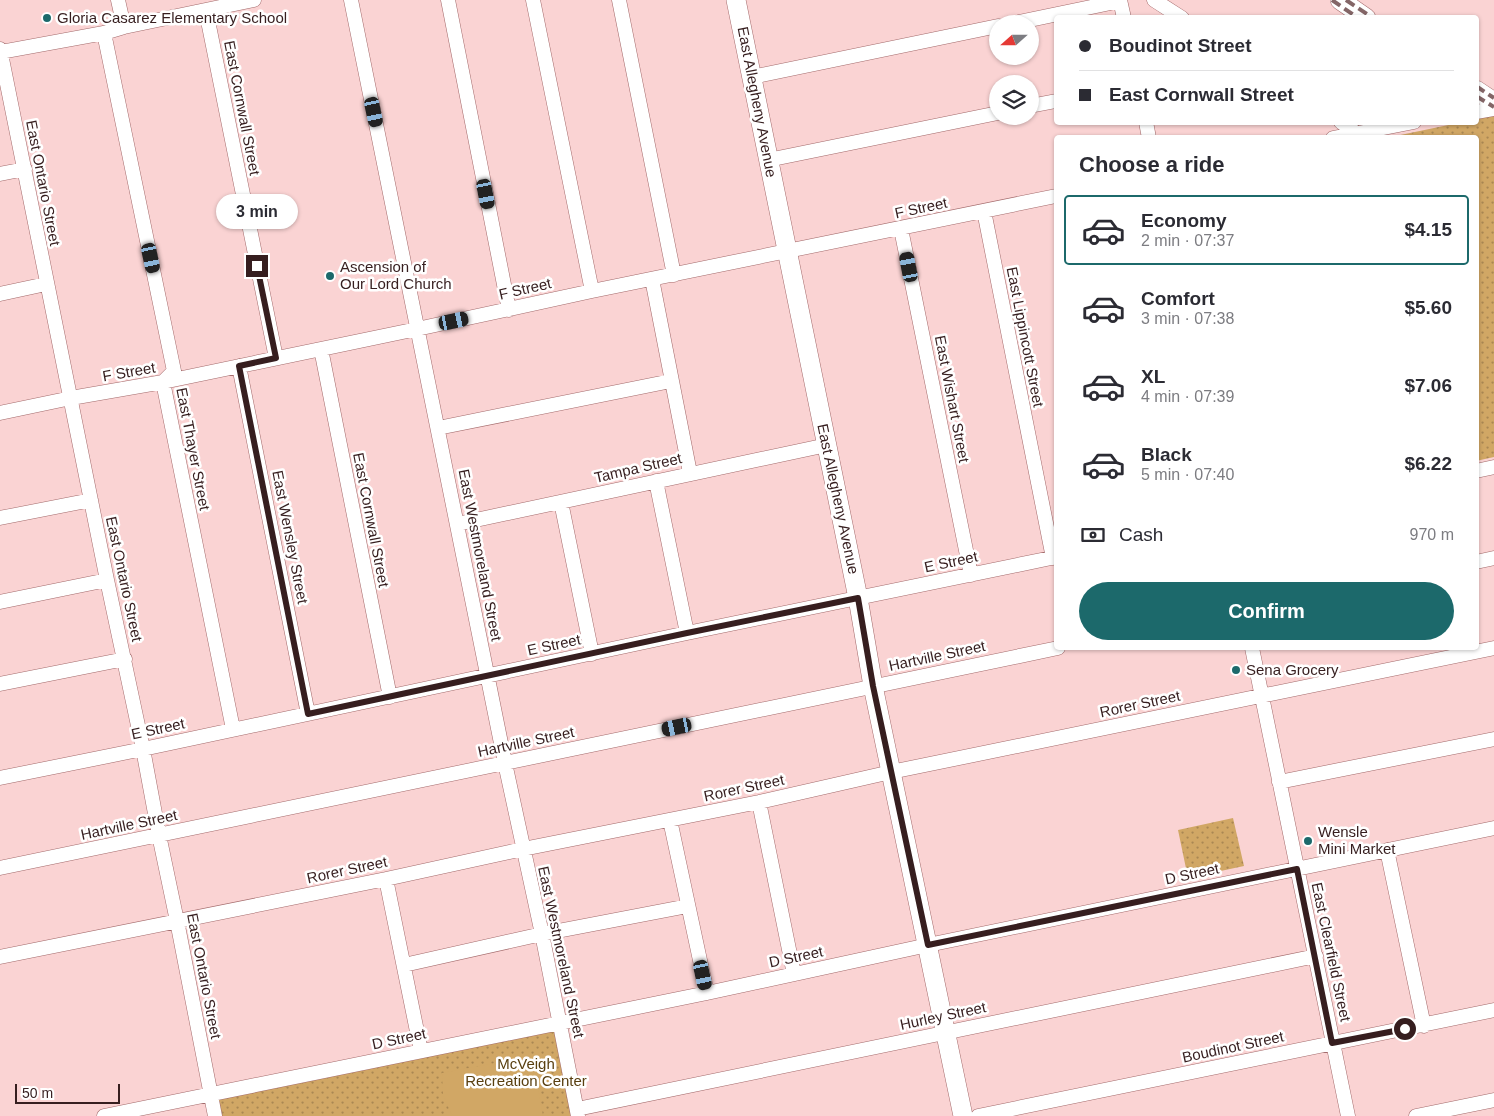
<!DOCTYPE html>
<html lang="en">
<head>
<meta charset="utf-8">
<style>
	body { margin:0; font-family:Arial,sans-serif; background:#f7f7f7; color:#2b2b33; height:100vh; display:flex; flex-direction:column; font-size:19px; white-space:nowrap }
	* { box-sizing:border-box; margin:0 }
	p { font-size:16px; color:#7c7c81 }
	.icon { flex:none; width:28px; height:28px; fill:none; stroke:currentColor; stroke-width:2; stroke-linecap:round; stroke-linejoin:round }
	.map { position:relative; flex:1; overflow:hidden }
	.drawer { position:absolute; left:1054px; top:135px; width:425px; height:515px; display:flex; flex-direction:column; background:#fff; border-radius:5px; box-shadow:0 1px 4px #0004 }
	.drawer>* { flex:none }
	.hud { position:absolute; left:1054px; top:15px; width:425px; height:110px; border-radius:5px; box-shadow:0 1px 4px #0004; display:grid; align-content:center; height:110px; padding:0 25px; background:#fff }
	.needle { width:32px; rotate:249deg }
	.tools { position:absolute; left:989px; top:15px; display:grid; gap:10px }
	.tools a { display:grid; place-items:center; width:50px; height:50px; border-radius:50%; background:#fff; box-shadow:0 1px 4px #0004; font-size:25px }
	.scale { position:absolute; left:15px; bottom:12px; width:105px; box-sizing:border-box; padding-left:5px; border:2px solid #361e1f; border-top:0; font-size:14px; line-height:18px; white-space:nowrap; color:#361e1f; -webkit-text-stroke:4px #fff; paint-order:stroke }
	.end { position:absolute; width:22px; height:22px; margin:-11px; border:6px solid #361e1f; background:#fff; box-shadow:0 0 0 2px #fff }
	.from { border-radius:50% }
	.bubble { position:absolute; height:35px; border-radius:18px; background:#fff; box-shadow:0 1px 4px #0004; font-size:16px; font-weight:700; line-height:35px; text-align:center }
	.car { position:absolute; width:15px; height:30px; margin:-15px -8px; border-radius:6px; box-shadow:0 0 4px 1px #0007; background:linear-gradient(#222 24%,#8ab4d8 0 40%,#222 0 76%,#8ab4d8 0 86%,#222 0) }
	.hud b { display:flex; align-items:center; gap:18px; height:48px; font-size:19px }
	.hud b+b { border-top:1px solid #e1e1e2 }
	.hud i { width:12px; height:12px; background:#2b2b33 }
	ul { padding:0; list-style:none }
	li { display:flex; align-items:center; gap:15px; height:70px; margin:0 10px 8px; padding:0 15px; border:2px solid transparent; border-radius:5px }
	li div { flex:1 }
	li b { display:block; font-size:19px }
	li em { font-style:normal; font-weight:700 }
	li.active { border-color:#1c696b }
	li>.icon { width:45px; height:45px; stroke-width:1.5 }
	h2 { padding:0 25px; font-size:22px; line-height:60px }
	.pay { display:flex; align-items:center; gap:12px; height:55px; padding:0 25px; font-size:19px }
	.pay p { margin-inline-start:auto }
	.primary-button { display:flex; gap:10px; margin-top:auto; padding:10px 25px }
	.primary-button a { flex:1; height:58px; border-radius:30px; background:#1c696b; color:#fff; font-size:20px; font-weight:700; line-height:58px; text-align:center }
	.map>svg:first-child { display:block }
</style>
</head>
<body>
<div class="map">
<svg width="1494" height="1116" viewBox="0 0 1494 1116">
	<defs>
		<pattern id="park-dots" width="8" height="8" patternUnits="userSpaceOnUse" patternTransform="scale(1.25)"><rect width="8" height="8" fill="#d1a765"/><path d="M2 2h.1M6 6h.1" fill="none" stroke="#aa8753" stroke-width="1.8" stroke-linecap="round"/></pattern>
	</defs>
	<rect width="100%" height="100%" fill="#fad3d3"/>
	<!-- park -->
	<path fill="url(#park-dots)" d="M1494,115V457L1476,461V138H1386L1458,123L1476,122V119Z
		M1233,818L1244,866L1188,878L1178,830Z
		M559,1023L578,1116H215L211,1094Z"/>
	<!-- garden -->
	<path fill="#d1a765" d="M522,1058L534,1065L543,1116H452L443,1094L442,1073Z"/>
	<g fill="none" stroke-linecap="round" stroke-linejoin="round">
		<defs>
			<path id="street" d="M118,0L124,27
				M351,0L505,763L542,934L578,1116
				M448,0L509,310
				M533,0L592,291
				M619,0L674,275
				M1120,0L1124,18
				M1154,0L1182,18
				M206,11L276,358
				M1010,24L1120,1
				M104,33L174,371L163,382L233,729
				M0,49L107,580L143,749L159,835L177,921L215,1116
				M0,52L104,33L124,27L254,0
				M752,77L998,26
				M1030,106L1056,101
				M1476,112L1494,109
				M1146,122L1149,138
				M1341,122L1356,133
				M1333,138L1414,122
				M768,160L998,113
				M0,174L25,169
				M984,211L1053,558
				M901,229L971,575
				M652,279L690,473
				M0,294L46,284
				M321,349L390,697
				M239,366L308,714
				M0,413L71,398L163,382L417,329L592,291L1056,196
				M438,428L671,381
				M1476,471L1494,467
				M656,481L687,633
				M561,502L592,654
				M0,518L91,500
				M457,524L827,445
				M1476,562L1494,558
				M0,602L107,580
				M1252,648L1348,1116
				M0,684L125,659
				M0,778L143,749L687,633L1056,557
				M1279,782L1494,739
				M759,802L794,974
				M670,820L707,993
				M1387,850L1424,1026
				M0,868L1058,648
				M386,879L421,1051
				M0,957L386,879L523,849L759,802L891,772L1494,648
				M404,965L542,934L688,906
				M577,1109L1316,956
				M104,1116L707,993L928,945L1494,828
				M978,1116L1494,1010
				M1416,1116L1494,1100"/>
			<path id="secondary" d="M736,0L858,598L873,686L963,1116
				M1340,0L1366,18
				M1476,90L1494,102"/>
		</defs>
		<!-- street casing -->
		<use href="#street" stroke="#a36a6b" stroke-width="15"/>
		<!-- secondary casing -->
		<use href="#secondary" stroke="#a36a6b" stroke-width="20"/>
		<!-- street -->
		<use href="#street" stroke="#fff" stroke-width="14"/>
		<!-- secondary -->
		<use href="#secondary" stroke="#fff" stroke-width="19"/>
		<!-- rail -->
		<path stroke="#846667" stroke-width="4" stroke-dasharray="10 5" stroke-linecap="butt" d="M1332,0L1358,18
			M1346,0L1373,18
			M1476,86L1494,98
			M1476,96L1494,107"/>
	</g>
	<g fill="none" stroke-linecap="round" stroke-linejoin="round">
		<!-- route -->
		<path stroke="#361e1f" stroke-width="6" d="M257,266L276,358L239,366L308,714L687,633L858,598L873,686L928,945L1297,869L1332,1043L1405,1029"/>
	</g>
	<!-- markers -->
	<g fill="#1c696b" stroke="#fff" stroke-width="2">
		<circle cx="47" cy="18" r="5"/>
		<circle cx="330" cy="276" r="5"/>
		<circle cx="1236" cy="670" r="5"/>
		<circle cx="1308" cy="841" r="5"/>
	</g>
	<g text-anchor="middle" stroke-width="5" stroke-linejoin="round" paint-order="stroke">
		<!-- poi labels -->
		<g font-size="15" fill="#361e1f" stroke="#fff" text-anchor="start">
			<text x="57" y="23">Gloria Casarez Elementary School</text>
			<text x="340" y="272">Ascension of<tspan x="340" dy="17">Our Lord Church</tspan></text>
			<text x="1246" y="675">Sena Grocery</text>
			<text x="1318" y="837">Wensle<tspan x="1318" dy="17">Mini Market</tspan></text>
		</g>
		<!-- street labels -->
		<g font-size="15" fill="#361e1f" stroke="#fff">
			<text transform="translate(757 102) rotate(79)" y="5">East Allegheny Avenue</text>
			<text transform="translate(242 108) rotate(79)" y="5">East Cornwall Street</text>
			<text transform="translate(43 183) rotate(79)" y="5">East Ontario Street</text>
			<text transform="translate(921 208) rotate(-12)" y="5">F Street</text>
			<text transform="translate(525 289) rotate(-13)" y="5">F Street</text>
			<text transform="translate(1025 337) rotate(79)" y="5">East Lippincott Street</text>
			<text transform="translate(129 372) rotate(-10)" y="5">F Street</text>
			<text transform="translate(952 399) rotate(79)" y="5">East Wishart Street</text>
			<text transform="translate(193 449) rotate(79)" y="5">East Thayer Street</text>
			<text transform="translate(638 468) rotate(-13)" y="5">Tampa Street</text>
			<text transform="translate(838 499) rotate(78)" y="5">East Allegheny Avenue</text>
			<text transform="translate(371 520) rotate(79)" y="5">East Cornwall Street</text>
			<text transform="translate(290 537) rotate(79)" y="5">East Wensley Street</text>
			<text transform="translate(480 555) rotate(79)" y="5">East Westmoreland Street</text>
			<text transform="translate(951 562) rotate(-12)" y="5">E Street</text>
			<text transform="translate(124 579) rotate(78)" y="5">East Ontario Street</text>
			<text transform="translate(554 645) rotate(-12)" y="5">E Street</text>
			<text transform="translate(937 656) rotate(-12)" y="5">Hartville Street</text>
			<text transform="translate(1140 704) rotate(-12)" y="5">Rorer Street</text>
			<text transform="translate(158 729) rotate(-12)" y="5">E Street</text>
			<text transform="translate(526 742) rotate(-12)" y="5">Hartville Street</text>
			<text transform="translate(744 788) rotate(-12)" y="5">Rorer Street</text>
			<text transform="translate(129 825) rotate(-12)" y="5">Hartville Street</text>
			<text transform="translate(347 870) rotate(-12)" y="5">Rorer Street</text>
			<text transform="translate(1192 874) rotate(-12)" y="5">D Street</text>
			<text transform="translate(561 952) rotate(78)" y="5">East Westmoreland Street</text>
			<text transform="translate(1331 952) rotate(78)" y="5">East Clearfield Street</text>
			<text transform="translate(796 957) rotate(-12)" y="5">D Street</text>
			<text transform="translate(204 976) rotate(79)" y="5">East Ontario Street</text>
			<text transform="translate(943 1016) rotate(-12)" y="5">Hurley Street</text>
			<text transform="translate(399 1039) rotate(-12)" y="5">D Street</text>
			<text transform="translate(1233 1047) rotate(-12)" y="5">Boudinot Street</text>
		</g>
		<!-- park labels -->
		<g font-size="15" fill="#593f10" stroke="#fff">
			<text x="526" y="1069">McVeigh<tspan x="526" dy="17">Recreation Center</tspan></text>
		</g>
	</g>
</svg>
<div class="tools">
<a><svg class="needle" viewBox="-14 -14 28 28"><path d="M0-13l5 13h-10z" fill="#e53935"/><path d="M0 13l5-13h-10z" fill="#7c7c81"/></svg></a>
<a><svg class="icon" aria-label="layers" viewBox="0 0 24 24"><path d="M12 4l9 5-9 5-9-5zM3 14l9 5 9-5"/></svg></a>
</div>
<div class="scale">50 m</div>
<i class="end from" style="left:1405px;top:1029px"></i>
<i class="end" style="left:257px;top:266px"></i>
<div class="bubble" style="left:216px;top:194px;width:82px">3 min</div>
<i class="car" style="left:374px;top:112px;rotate:168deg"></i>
<i class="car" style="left:486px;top:194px;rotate:169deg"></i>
<i class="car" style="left:151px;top:258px;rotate:168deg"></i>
<i class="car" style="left:909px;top:267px;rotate:349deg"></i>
<i class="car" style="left:454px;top:321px;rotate:78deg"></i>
<i class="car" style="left:677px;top:727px;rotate:258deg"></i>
<i class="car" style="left:703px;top:975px;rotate:168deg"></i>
<div class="hud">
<b><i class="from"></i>Boudinot Street</b>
<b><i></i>East Cornwall Street</b>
</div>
<section class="drawer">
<h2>Choose a ride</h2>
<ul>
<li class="active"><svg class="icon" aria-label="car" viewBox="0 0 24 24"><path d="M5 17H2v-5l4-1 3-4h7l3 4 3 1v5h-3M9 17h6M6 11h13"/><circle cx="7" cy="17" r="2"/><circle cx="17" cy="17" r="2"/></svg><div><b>Economy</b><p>2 min · 07:37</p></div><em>$4.15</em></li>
<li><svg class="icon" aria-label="car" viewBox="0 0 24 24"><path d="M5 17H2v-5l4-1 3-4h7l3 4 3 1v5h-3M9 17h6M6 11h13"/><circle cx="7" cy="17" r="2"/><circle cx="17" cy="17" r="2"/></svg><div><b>Comfort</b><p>3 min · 07:38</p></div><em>$5.60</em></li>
<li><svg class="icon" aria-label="car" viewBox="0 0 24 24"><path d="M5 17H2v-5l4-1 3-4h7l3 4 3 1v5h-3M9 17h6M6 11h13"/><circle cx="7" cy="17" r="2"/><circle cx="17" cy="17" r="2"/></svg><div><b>XL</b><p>4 min · 07:39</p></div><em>$7.06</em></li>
<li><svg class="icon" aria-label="car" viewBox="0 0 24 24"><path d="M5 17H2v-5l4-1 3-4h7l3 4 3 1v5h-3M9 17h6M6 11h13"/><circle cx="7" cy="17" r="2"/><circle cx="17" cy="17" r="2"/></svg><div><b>Black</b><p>5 min · 07:40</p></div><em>$6.22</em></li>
</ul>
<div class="pay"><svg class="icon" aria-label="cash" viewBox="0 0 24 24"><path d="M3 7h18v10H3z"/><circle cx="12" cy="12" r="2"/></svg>Cash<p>970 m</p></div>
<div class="primary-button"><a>Confirm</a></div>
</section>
</div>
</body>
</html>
